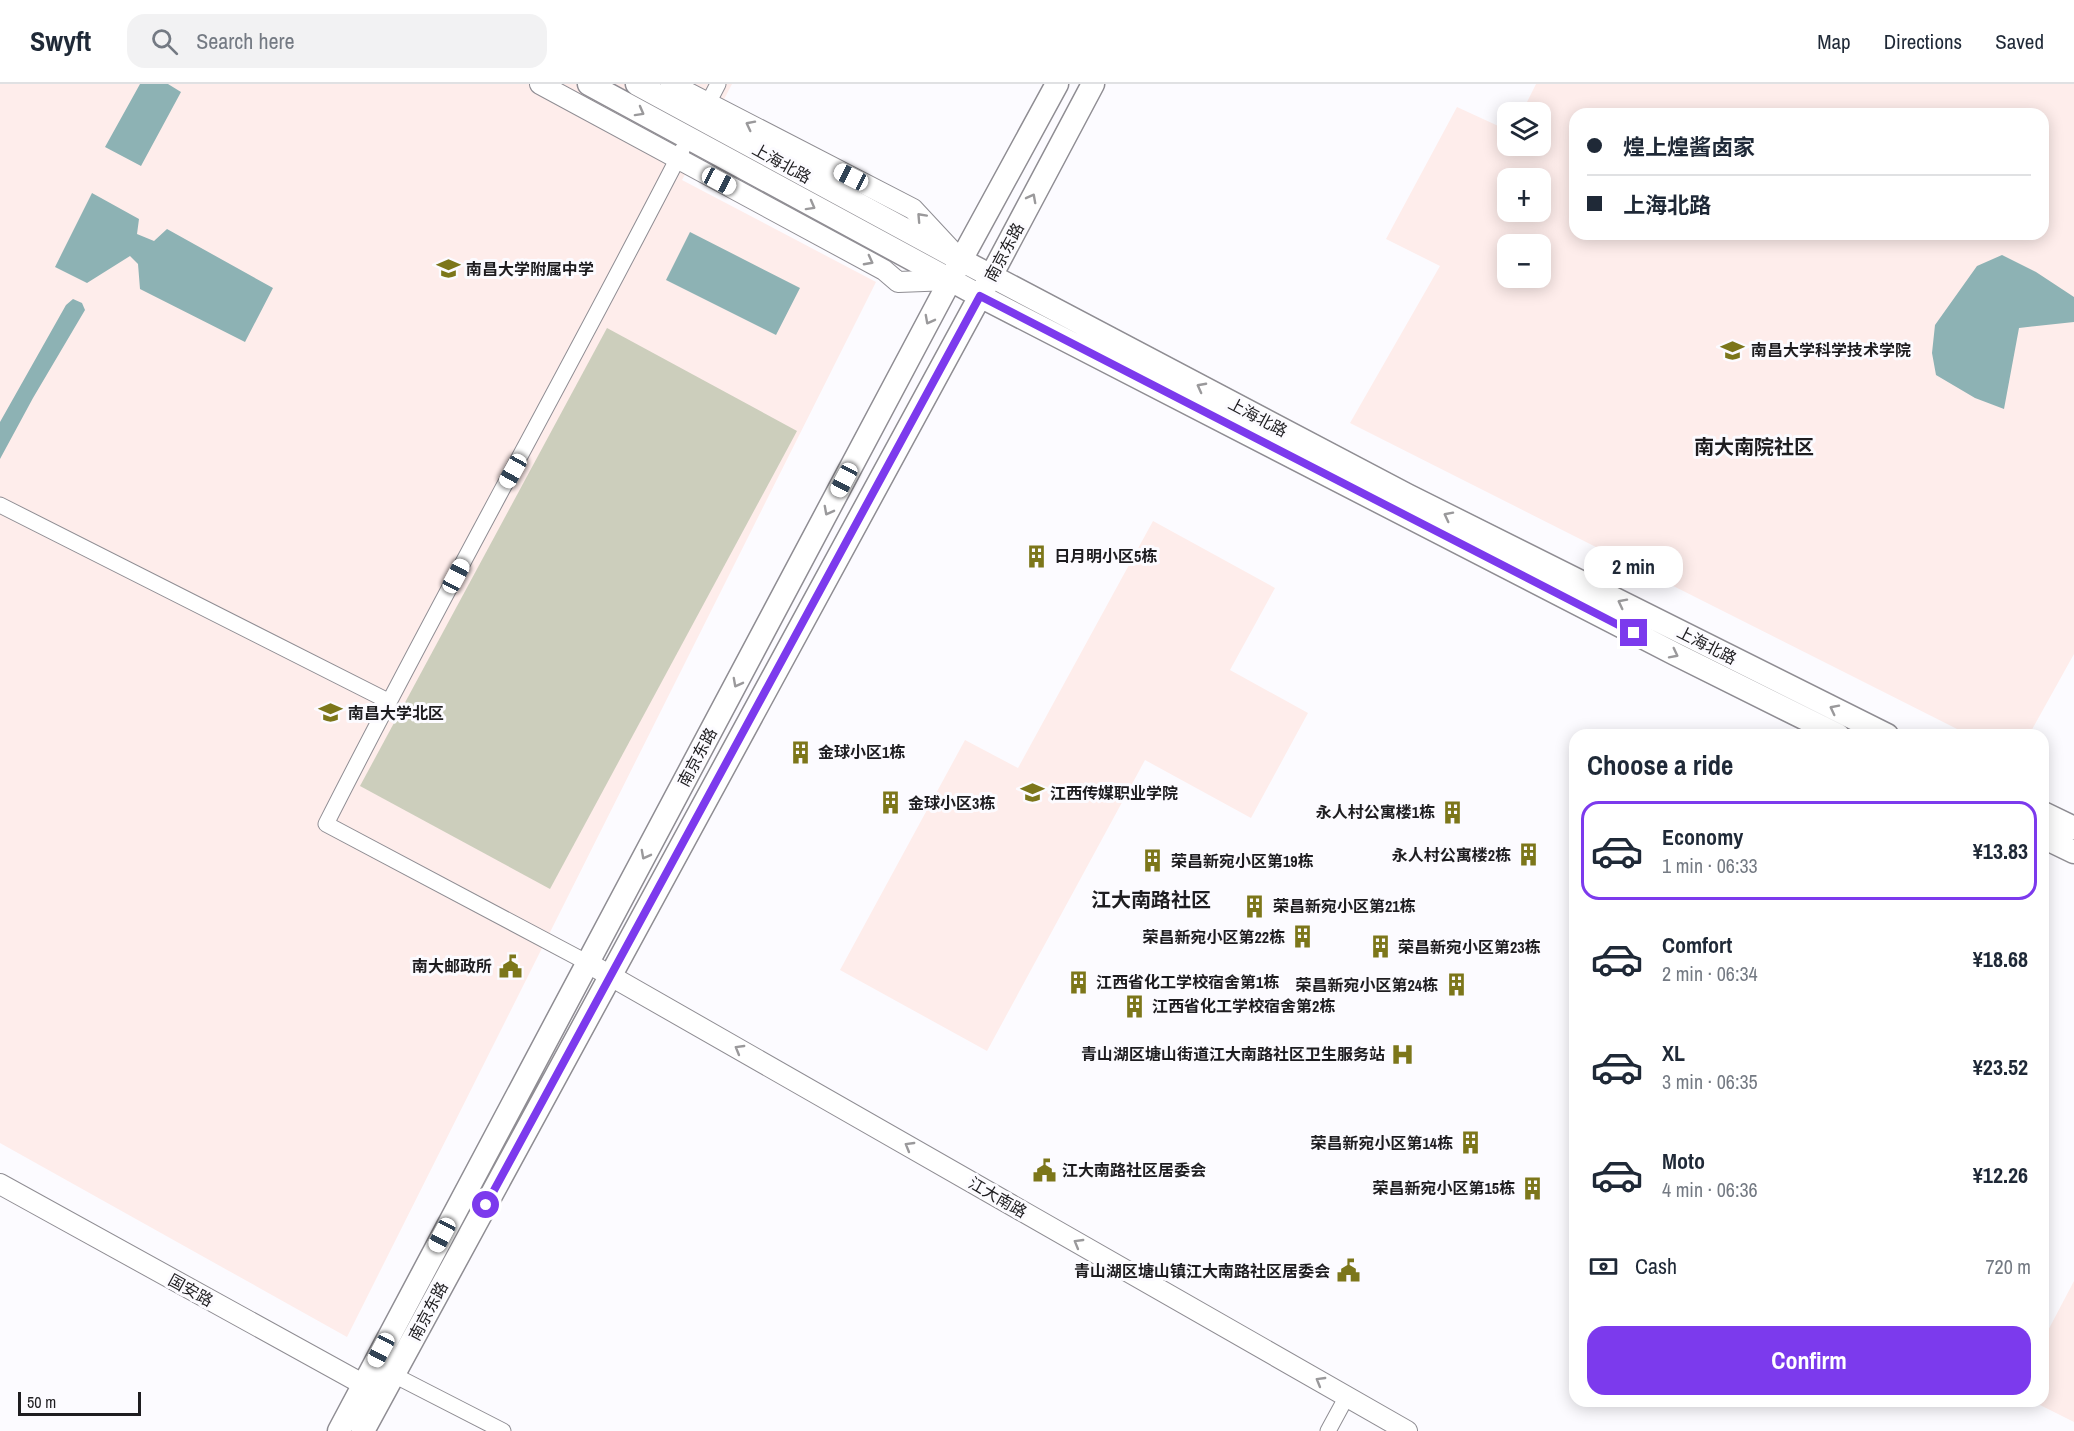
<!DOCTYPE html>
<html lang="en">
<head>
<meta charset="utf-8">
<style>
	body { margin:0; font-family:"Archivo Narrow","Noto Sans SC",sans-serif; background:#f2f2f3; color:#1f2937; height:100vh; display:flex; flex-direction:column; font-size:22px; white-space:nowrap }
	* { box-sizing:border-box; margin:0 }
	p { font-size:20px; color:#747a83 }
	.icon { flex:none; width:33px; height:33px; fill:none; stroke:currentColor; stroke-width:2; stroke-linecap:round; stroke-linejoin:round }
	.map { position:relative; flex:1; overflow:hidden }
	.panel { position:absolute; left:1569px; top:645px; width:480px; height:678px; display:flex; flex-direction:column; background:#fff; border-radius:18px; box-shadow:0 3px 15px #0003 }
	.panel>* { flex:none }
	.top-card { position:absolute; left:1569px; top:24px; width:480px; height:132px; border-radius:18px; box-shadow:0 3px 15px #0003; display:grid; align-content:center; height:132px; padding:0 18px; background:#fff }
	.buttons { position:absolute; left:1497px; top:18px; display:grid; gap:12px }
	.buttons a { display:grid; place-items:center; width:54px; height:54px; border-radius:12px; background:#fff; box-shadow:0 3px 15px #0003; font-size:30px }
	.scale { position:absolute; left:18px; bottom:15px; width:123px; box-sizing:border-box; padding-left:6px; border:3px solid #1e1d20; border-top:0; font-size:16px; line-height:21px; white-space:nowrap; color:#1e1d20; -webkit-text-stroke:4px #fcfbff; paint-order:stroke }
	.end { position:absolute; width:27px; height:27px; margin:-14px; border:8px solid #7c3aed; background:#fff; box-shadow:0 0 0 3px #fff }
	.from { border-radius:50% }
	.bubble { position:absolute; height:42px; border-radius:18px; background:#fff; box-shadow:0 3px 15px #0003; font-size:20px; font-weight:800; line-height:42px; text-align:center }
	.car { position:absolute; width:18px; height:36px; margin:-18px -9px; border-radius:8px; box-shadow:0 0 4px 2px #0007; background:linear-gradient(#fff 24%,#345 0 40%,#fff 0 76%,#345 0 86%,#fff 0) }
	.top-card b { display:flex; align-items:center; gap:21px; height:57px; font-size:22px }
	.top-card b+b { border-top:2px solid #e0e1e3 }
	.top-card i { width:15px; height:15px; background:#1f2937 }
	ul { padding:0; list-style:none }
	li { display:flex; align-items:center; gap:18px; height:99px; margin:0 12px 9px; padding:0 6px; border:3px solid transparent; border-radius:18px }
	li div { flex:1 }
	li b { display:block; font-size:22px }
	li em { font-style:normal; font-weight:800 }
	li.active { border-color:#7c3aed }
	li>.icon { width:54px; height:54px; stroke-width:1.5 }
	h2 { padding:0 18px; font-size:27px; line-height:72px }
	.pay { display:flex; align-items:center; gap:15px; height:66px; padding:0 18px; font-size:22px }
	.pay p { margin-inline-start:auto }
	.cta { display:flex; gap:12px; margin-top:auto; padding:12px 18px }
	.cta a { flex:1; height:69px; border-radius:18px; background:#7c3aed; color:#fff; font-size:24px; font-weight:800; line-height:69px; text-align:center }
	header { display:flex; align-items:center; gap:36px; box-sizing:border-box; height:84px; padding:0 30px; background:#fff; border-bottom:2px solid #e0e1e3 }
	header strong { font-size:28px }
	nav { display:flex; gap:33px; margin-inline-start:auto; font-size:21px }
	.search { width:420px; height:54px; background:#f2f2f3; display:flex; align-items:center; gap:15px; box-sizing:border-box; padding:0 21px; border-radius:18px; color:#747a83; font-size:22px }
	.map>svg:first-child { display:block }
</style>
</head>
<body>
<header>
<strong>Swyft</strong>
<div class="search"><svg class="icon" aria-label="search" viewBox="0 0 24 24"><circle cx="10" cy="10" r="6"/><path d="M15 15l6 6"/></svg>Search here</div>
<nav><a>Map</a><a>Directions</a><a>Saved</a></nav>
</header>
<div class="map">
<svg width="2074" height="1347" viewBox="0 0 2074 1347">
	<rect width="100%" height="100%" fill="#fcfbff"/>
	<!-- education -->
	<path fill="#feedeb" fill-rule="evenodd" d="M0,0H732L682,96L876,198L347,1253L0,1059Z
		M1536,0H2074V570L2029,651H1969L1350,339L1440,182L1386,155L1457,23L1507,46L1508,62H1540V28H1522ZM1575,30H2043V150H1575ZM1508,94H1540V128H1508ZM1508,160H1540V194H1508Z
		M1153,437L1275,504L1230,586L1308,629L1251,734L1145,676L987,967L840,886L965,656L1018,684Z
		M2074,1197V1338L2032,1317H2043V1256Z"/>
	<!-- green -->
	<path fill="#cccebc" d="M607,244L797,347L550,805L360,702Z"/>
	<!-- water -->
	<path fill="#8db2b4" d="M140,0H168L181,8L141,82L105,63Z
		M92,109L139,135L137,150L154,157L167,145L273,204L245,258L140,205L138,180L130,172L87,199L55,183Z
		M690,148L800,204L776,251L666,196Z
		M2002,171L2036,188L2074,213V238L2019,244L2004,325L1975,314L1936,291L1932,269L1935,241L1977,182Z
		M73,215L82,219L85,226L33,314L0,375V338L66,221Z"/>
	<g fill="none" stroke-linecap="round" stroke-linejoin="round">
		<defs>
			<path id="minor" d="M704,27L718,0
				M0,421L388,617
				M588,879L326,740C441,513 566,292 682,66
				M386,1287L503,1347
				M1328,1347L1347,1312"/>
			<path id="tertiary" d="M540,0L884,186L898,198L950,196
				M671,0L913,125L953,168
				M588,879L1407,1347
				M0,1100L377,1308"/>
			<path id="secondary" d="M589,0L980,212L1675,570L1838,651
				M637,0L961,176L1407,411L1887,651
				M2043,729L2074,744
				M2043,753L2074,768
				M339,1347L961,176L1057,0
				M363,1347L991,192L1093,0"/>
		</defs>
		<!-- minor casing -->
		<use href="#minor" stroke="#8f8d93" stroke-width="17"/>
		<!-- tertiary casing -->
		<use href="#tertiary" stroke="#8f8d93" stroke-width="22"/>
		<!-- secondary casing -->
		<use href="#secondary" stroke="#8f8d93" stroke-width="25"/>
		<!-- minor -->
		<use href="#minor" stroke="#fff" stroke-width="15"/>
		<!-- tertiary -->
		<use href="#tertiary" stroke="#fff" stroke-width="20"/>
		<!-- secondary -->
		<use href="#secondary" stroke="#fff" stroke-width="22"/>
	</g>
	<!-- one-way arrows -->
	<defs><path id="oneway-chevron" d="M-2-3.5L2.5 0L-2 3.5" fill="none" stroke-width="1.6" stroke-linecap="round" stroke-linejoin="round" transform="scale(1.5)"/></defs>
	<g stroke="#9a999b">
		<use href="#oneway-chevron" transform="translate(640 28) rotate(29)"/>
		<use href="#oneway-chevron" transform="translate(750 41) rotate(-153)"/>
		<use href="#oneway-chevron" transform="translate(1032 114) rotate(-62)"/>
		<use href="#oneway-chevron" transform="translate(811 122) rotate(29)"/>
		<use href="#oneway-chevron" transform="translate(921 133) rotate(-133)"/>
		<use href="#oneway-chevron" transform="translate(869 177) rotate(28)"/>
		<use href="#oneway-chevron" transform="translate(929 236) rotate(118)"/>
		<use href="#oneway-chevron" transform="translate(1201 303) rotate(-152)"/>
		<use href="#oneway-chevron" transform="translate(828 427) rotate(118)"/>
		<use href="#oneway-chevron" transform="translate(1448 432) rotate(-153)"/>
		<use href="#oneway-chevron" transform="translate(1622 519) rotate(-153)"/>
		<use href="#oneway-chevron" transform="translate(1674 570) rotate(27)"/>
		<use href="#oneway-chevron" transform="translate(737 599) rotate(118)"/>
		<use href="#oneway-chevron" transform="translate(1834 625) rotate(-153)"/>
		<use href="#oneway-chevron" transform="translate(645 771) rotate(118)"/>
		<use href="#oneway-chevron" transform="translate(739 965) rotate(-150)"/>
		<use href="#oneway-chevron" transform="translate(909 1062) rotate(-150)"/>
		<use href="#oneway-chevron" transform="translate(1078 1159) rotate(-150)"/>
		<use href="#oneway-chevron" transform="translate(1320 1297) rotate(-150)"/>
	</g>
	<g fill="none" stroke-linecap="round" stroke-linejoin="round">
		<!-- route -->
		<path stroke="#7c3aed" stroke-width="8" d="M486,1121L980,212L1634,549"/>
	</g>
	<!-- icons -->
	<defs>
		<symbol id="school-bare" viewBox="-9 -9 18 18"><path d="M0-5L7-2L0 1L-7-2ZM-4 1L0 2.5L4 1V4Q0 6-4 4Z" fill="#7c761a" stroke="#fcfbff" stroke-width="2.5" paint-order="stroke"/></symbol>
		<symbol id="university-bare" viewBox="-9 -9 18 18"><path d="M0-5L7-2L0 1L-7-2ZM-4 1L0 2.5L4 1V4Q0 6-4 4Z" fill="#7c761a" stroke="#fcfbff" stroke-width="2.5" paint-order="stroke"/></symbol>
		<symbol id="building-bare" viewBox="-9 -9 18 18"><path d="M-4-6H4V6H1V3H-1V6H-4ZM-2.5-4.3h1.7v1.8h-1.7ZM.8-4.3h1.7v1.8H.8ZM-2.5-1h1.7V.8h-1.7ZM.8-1h1.7V.8H.8Z" fill="#7c761a" stroke="#fcfbff" stroke-width="2.5" paint-order="stroke"/></symbol>
		<symbol id="civic-bare" viewBox="-9 -9 18 18"><path d="M-.6-6.5H3V-4.5H.6V-3L4-1V1h2V6H-6V1h2V-1L-.6-3ZM-1.2 2.5V6h2.4V2.5Z" fill="#7c761a" stroke="#fcfbff" stroke-width="2.5" paint-order="stroke"/></symbol>
		<symbol id="hospital-bare" viewBox="-9 -9 18 18"><path d="M-5-5h3v3.5h4V-5h3V5h-3V1.5h-4V5h-3Z" fill="#7c761a" stroke="#fcfbff" stroke-width="2.5" paint-order="stroke"/></symbol>
	</defs>
	<g fill-rule="evenodd">
		<use href="#school-bare" x="432" y="168" width="33" height="33"/>
		<use href="#university-bare" x="1716" y="250" width="33" height="33"/>
		<use href="#building-bare" x="1020" y="456" width="33" height="33"/>
		<use href="#university-bare" x="314" y="612" width="33" height="33"/>
		<use href="#building-bare" x="784" y="652" width="33" height="33"/>
		<use href="#school-bare" x="1016" y="692" width="33" height="33"/>
		<use href="#building-bare" x="874" y="702" width="33" height="33"/>
		<use href="#building-bare" x="1436" y="712" width="33" height="33"/>
		<use href="#building-bare" x="1512" y="754" width="33" height="33"/>
		<use href="#building-bare" x="1136" y="760" width="33" height="33"/>
		<use href="#building-bare" x="1238" y="806" width="33" height="33"/>
		<use href="#building-bare" x="1286" y="836" width="33" height="33"/>
		<use href="#building-bare" x="1364" y="846" width="33" height="33"/>
		<use href="#civic-bare" x="494" y="866" width="33" height="33"/>
		<use href="#building-bare" x="1062" y="882" width="33" height="33"/>
		<use href="#building-bare" x="1440" y="884" width="33" height="33"/>
		<use href="#building-bare" x="1118" y="906" width="33" height="33"/>
		<use href="#hospital-bare" x="1386" y="954" width="33" height="33"/>
		<use href="#building-bare" x="1454" y="1042" width="33" height="33"/>
		<use href="#civic-bare" x="1028" y="1070" width="33" height="33"/>
		<use href="#building-bare" x="1516" y="1088" width="33" height="33"/>
		<use href="#civic-bare" x="1332" y="1170" width="33" height="33"/>
	</g>
	<g text-anchor="middle" stroke-width="6" stroke-linejoin="round" paint-order="stroke">
		<!-- street labels -->
		<g font-size="16" fill="#1e1d20" stroke="#fcfbff">
			<text transform="translate(782 79) rotate(29)" y="6">上海北路</text>
			<text transform="translate(1004 168) rotate(-62)" y="6">南京东路</text>
			<text transform="translate(1258 333) rotate(28)" y="6">上海北路</text>
			<text transform="translate(1707 561) rotate(27)" y="6">上海北路</text>
			<text transform="translate(697 673) rotate(-62)" y="6">南京东路</text>
			<text transform="translate(998 1113) rotate(30)" y="6">江大南路</text>
			<text transform="translate(191 1206) rotate(29)" y="6">国安路</text>
			<text transform="translate(428 1227) rotate(-62)" y="6">南京东路</text>
		</g>
		<!-- poi labels -->
		<g font-size="16" font-weight="bold" fill="#1e1d20" stroke="#fcfbff" text-anchor="start">
			<text x="466" y="191">南昌大学附属中学</text>
			<text x="1751" y="272">南昌大学科学技术学院</text>
			<text x="1054" y="478">日月明小区5栋</text>
			<text x="348" y="635">南昌大学北区</text>
			<text x="818" y="674">金球小区1栋</text>
			<text x="1050" y="715">江西传媒职业学院</text>
			<text x="908" y="725">金球小区3栋</text>
			<text x="1435" y="734" text-anchor="end">永人村公寓楼1栋</text>
			<text x="1511" y="777" text-anchor="end">永人村公寓楼2栋</text>
			<text x="1171" y="783">荣昌新宛小区第19栋</text>
			<text x="1273" y="828">荣昌新宛小区第21栋</text>
			<text x="1285" y="859" text-anchor="end">荣昌新宛小区第22栋</text>
			<text x="1398" y="869">荣昌新宛小区第23栋</text>
			<text x="492" y="888" text-anchor="end">南大邮政所</text>
			<text x="1096" y="904">江西省化工学校宿舍第1栋</text>
			<text x="1438" y="907" text-anchor="end">荣昌新宛小区第24栋</text>
			<text x="1152" y="928">江西省化工学校宿舍第2栋</text>
			<text x="1385" y="976" text-anchor="end">青山湖区塘山街道江大南路社区卫生服务站</text>
			<text x="1453" y="1065" text-anchor="end">荣昌新宛小区第14栋</text>
			<text x="1062" y="1092">江大南路社区居委会</text>
			<text x="1515" y="1110" text-anchor="end">荣昌新宛小区第15栋</text>
			<text x="1330" y="1193" text-anchor="end">青山湖区塘山镇江大南路社区居委会</text>
		</g>
		<!-- quarter labels -->
		<g font-size="20" font-weight="bold" fill="#1e1d20" stroke="#fcfbff">
			<text x="1754" y="370">南大南院社区</text>
			<text x="1151" y="823">江大南路社区</text>
		</g>
	</g>
</svg>
<div class="buttons">
<a><svg class="icon" aria-label="layers" viewBox="0 0 24 24"><path d="M12 4l9 5-9 5-9-5zM3 14l9 5 9-5"/></svg></a>
<a>+</a>
<a>−</a>
</div>
<div class="scale">50 m</div>
<i class="end from" style="left:486px;top:1121px"></i>
<i class="end" style="left:1634px;top:549px"></i>
<div class="bubble" style="left:1584px;top:462px;width:99px">2 min</div>
<i class="car" style="left:851px;top:93px;rotate:297deg"></i>
<i class="car" style="left:719px;top:97px;rotate:118deg"></i>
<i class="car" style="left:513px;top:387px;rotate:209deg"></i>
<i class="car" style="left:844px;top:396px;rotate:208deg"></i>
<i class="car" style="left:456px;top:492px;rotate:28deg"></i>
<i class="car" style="left:442px;top:1151px;rotate:208deg"></i>
<i class="car" style="left:381px;top:1266px;rotate:208deg"></i>
<div class="top-card">
<b><i class="from"></i>煌上煌酱卤家</b>
<b><i></i>上海北路</b>
</div>
<section class="panel">
<h2>Choose a ride</h2>
<ul>
<li class="active"><svg class="icon" aria-label="car" viewBox="0 0 24 24"><path d="M5 17H2v-5l4-1 3-4h7l3 4 3 1v5h-3M9 17h6M6 11h13"/><circle cx="7" cy="17" r="2"/><circle cx="17" cy="17" r="2"/></svg><div><b>Economy</b><p>1 min · 06:33</p></div><em>¥13.83</em></li>
<li><svg class="icon" aria-label="car" viewBox="0 0 24 24"><path d="M5 17H2v-5l4-1 3-4h7l3 4 3 1v5h-3M9 17h6M6 11h13"/><circle cx="7" cy="17" r="2"/><circle cx="17" cy="17" r="2"/></svg><div><b>Comfort</b><p>2 min · 06:34</p></div><em>¥18.68</em></li>
<li><svg class="icon" aria-label="car" viewBox="0 0 24 24"><path d="M5 17H2v-5l4-1 3-4h7l3 4 3 1v5h-3M9 17h6M6 11h13"/><circle cx="7" cy="17" r="2"/><circle cx="17" cy="17" r="2"/></svg><div><b>XL</b><p>3 min · 06:35</p></div><em>¥23.52</em></li>
<li><svg class="icon" aria-label="car" viewBox="0 0 24 24"><path d="M5 17H2v-5l4-1 3-4h7l3 4 3 1v5h-3M9 17h6M6 11h13"/><circle cx="7" cy="17" r="2"/><circle cx="17" cy="17" r="2"/></svg><div><b>Moto</b><p>4 min · 06:36</p></div><em>¥12.26</em></li>
</ul>
<div class="pay"><svg class="icon" aria-label="cash" viewBox="0 0 24 24"><path d="M3 7h18v10H3z"/><circle cx="12" cy="12" r="2"/></svg>Cash<p>720 m</p></div>
<div class="cta"><a>Confirm</a></div>
</section>
</div>
</body>
</html>
